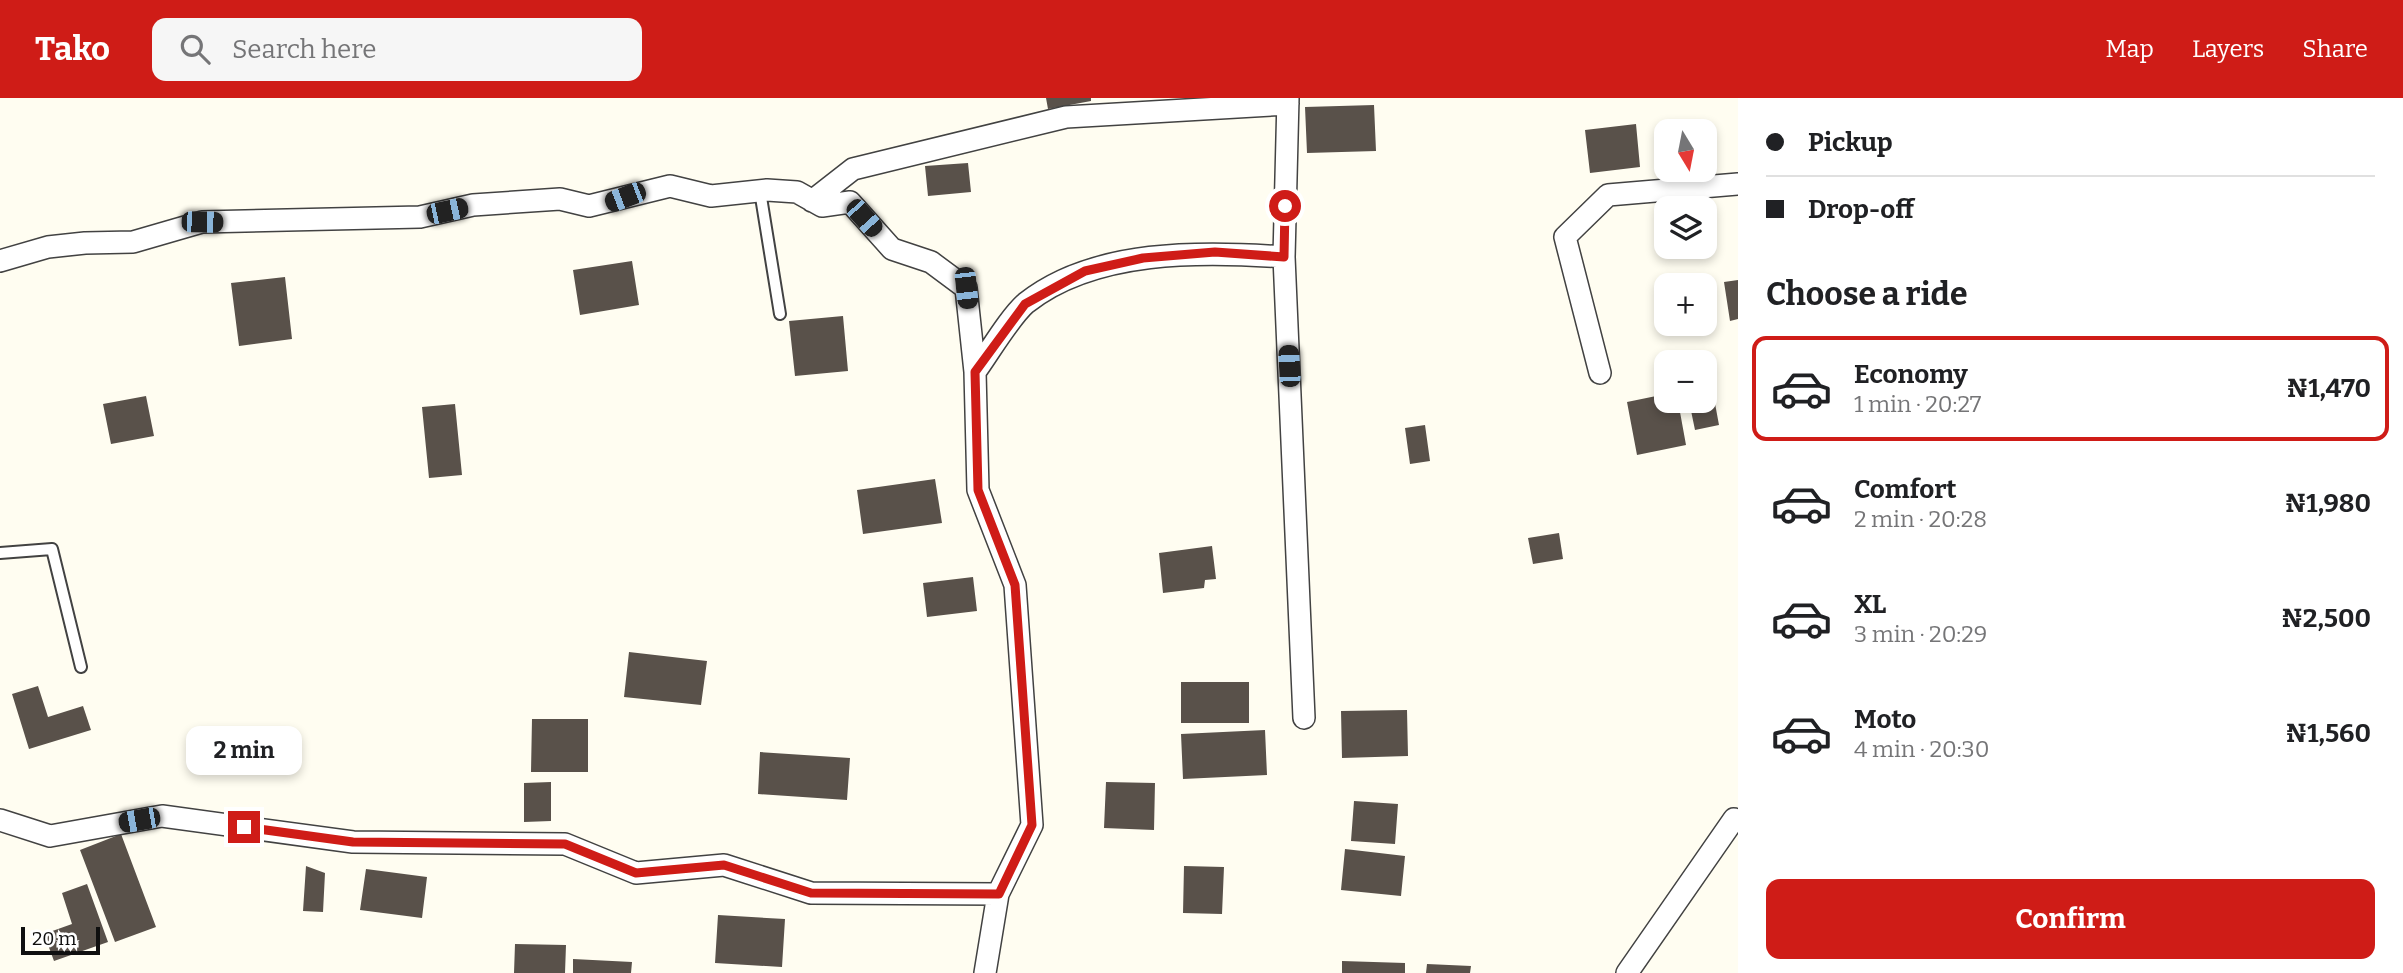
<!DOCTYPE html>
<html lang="en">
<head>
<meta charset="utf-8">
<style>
	body { margin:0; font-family:Bitter,serif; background:#f6f6f6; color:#202124; height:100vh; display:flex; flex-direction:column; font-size:26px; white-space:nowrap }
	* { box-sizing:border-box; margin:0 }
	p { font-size:23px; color:#757577 }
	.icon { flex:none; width:38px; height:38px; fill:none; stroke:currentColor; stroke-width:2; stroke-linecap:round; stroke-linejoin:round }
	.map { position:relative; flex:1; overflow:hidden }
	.side { display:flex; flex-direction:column; background:#fff; width:665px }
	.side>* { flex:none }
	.hud { display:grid; align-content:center; height:154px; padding:0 28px; background:#fff }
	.needle { width:46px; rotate:170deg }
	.buttons { position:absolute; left:1654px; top:21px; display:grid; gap:14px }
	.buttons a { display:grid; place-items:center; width:63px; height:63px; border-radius:14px; background:#fff; box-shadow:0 4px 10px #0003; font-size:35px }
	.scale { position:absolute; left:21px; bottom:18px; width:79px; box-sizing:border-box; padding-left:7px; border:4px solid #0f0f0f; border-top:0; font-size:19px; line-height:24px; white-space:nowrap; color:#0f0f0f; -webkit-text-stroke:5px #fff; paint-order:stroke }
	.end { position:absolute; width:32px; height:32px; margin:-16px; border:9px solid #cf1c17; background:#fff; box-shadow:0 0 0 4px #fff }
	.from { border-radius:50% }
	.bubble { position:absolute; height:49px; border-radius:14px; background:#fff; box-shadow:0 4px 10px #0003; font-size:23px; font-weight:700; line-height:49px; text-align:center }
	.car { position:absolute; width:21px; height:42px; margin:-21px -10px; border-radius:9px; box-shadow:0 0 5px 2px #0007; background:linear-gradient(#222 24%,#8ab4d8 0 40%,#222 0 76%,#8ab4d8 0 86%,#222 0) }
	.hud b { display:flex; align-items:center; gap:24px; height:66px; font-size:26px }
	.hud b+b { border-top:2px solid #e0e0e0 }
	.hud i { width:18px; height:18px; background:#202124 }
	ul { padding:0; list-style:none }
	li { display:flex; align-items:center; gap:21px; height:105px; margin:0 14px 10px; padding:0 14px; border:4px solid transparent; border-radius:14px }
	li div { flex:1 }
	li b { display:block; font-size:26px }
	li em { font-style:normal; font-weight:700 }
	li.selected { border-color:#cf1c17 }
	li>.icon { width:63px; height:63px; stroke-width:1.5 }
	h2 { padding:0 28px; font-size:32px; line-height:84px }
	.primary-button { display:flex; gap:14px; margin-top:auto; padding:14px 28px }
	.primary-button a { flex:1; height:80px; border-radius:14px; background:#cf1c17; color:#fff; font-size:28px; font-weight:700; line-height:80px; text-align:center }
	header { display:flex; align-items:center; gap:42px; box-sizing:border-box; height:98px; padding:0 35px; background:#cf1c17; color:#fff }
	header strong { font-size:33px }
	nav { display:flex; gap:38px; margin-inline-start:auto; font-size:24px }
	.search { width:490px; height:63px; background:#f6f6f6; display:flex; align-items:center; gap:18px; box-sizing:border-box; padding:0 24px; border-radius:14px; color:#757577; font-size:26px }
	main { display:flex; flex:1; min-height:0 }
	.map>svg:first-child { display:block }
</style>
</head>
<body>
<header>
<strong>Tako</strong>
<div class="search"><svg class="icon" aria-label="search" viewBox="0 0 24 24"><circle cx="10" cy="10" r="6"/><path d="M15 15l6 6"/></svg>Search here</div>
<nav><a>Map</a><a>Layers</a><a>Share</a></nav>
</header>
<main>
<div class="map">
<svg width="1738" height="875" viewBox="0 0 1738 875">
	<rect width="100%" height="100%" fill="#fffdf1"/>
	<!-- building -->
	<path fill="#59514a" d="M1046,0H1091V3L1048,11Z
		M1374,7L1376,53L1307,55L1305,9Z
		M1636,26L1640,69L1590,75L1585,32Z
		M968,65L971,94L928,98L925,68Z
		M632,163L639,207L580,217L573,172Z
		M285,179L292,241L239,248L231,185Z
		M1738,182V221L1730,223L1724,184Z
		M843,218L848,273L795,278L789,223Z
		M1711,284L1719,327L1695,332L1689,303H1704V286Z
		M1666,296V303H1678L1686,347L1637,357L1627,304Z
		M146,298L154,338L111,346L103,306Z
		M455,306L462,377L429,380L422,309Z
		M1425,327L1430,363L1410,366L1405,330Z
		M935,381L942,425L863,436L857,392Z
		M1559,435L1563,461L1533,466L1528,440Z
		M1212,448L1216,481L1205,482L1204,490L1163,495L1159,455Z
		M973,479L977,513L927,519L923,485Z
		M629,554L707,563L701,607L624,599Z
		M1181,584H1249V625H1181Z
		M38,588L48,619L83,608L91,632L29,651L12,596Z
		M1407,612L1408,658L1342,660L1341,613Z
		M532,621H588V674H531Z
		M1265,632L1267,677L1183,681L1181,636Z
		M760,654L850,660L847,702L758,696Z
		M551,684V723L524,724V685Z
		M1106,684L1155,685L1154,732L1104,730Z
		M1354,703L1398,706L1395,746L1351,743Z
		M121,736L156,829L115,844L80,752Z
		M1345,751L1405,758L1401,798L1341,792Z
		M306,768L325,775L323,814L303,813Z
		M1184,768L1224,769L1222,816L1183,815Z
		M366,771L427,779L422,820L360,812Z
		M87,786L108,844L54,863L44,836L72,826L62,795Z
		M718,817L785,821L782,869L715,865Z
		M515,846L566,847L565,875H514Z
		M573,861L632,864L631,875H573Z
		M1342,863L1405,865V875H1342Z
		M1427,866L1471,868L1470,875H1426Z"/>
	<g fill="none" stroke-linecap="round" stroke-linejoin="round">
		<defs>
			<path id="service" d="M760,93L780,216
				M0,455L52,451L81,569"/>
			<path id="minor" d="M1288,0L1284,159L1304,620
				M812,103L853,71L1066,19L1288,6
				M0,163L48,149L85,145L133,144L202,124L420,119L473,107L560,101L589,108L670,88L711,98L767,92L797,94L822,108L850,104L892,151L931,164L966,190L975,274L978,392L1015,487L1032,727L998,796L985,875
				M975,274C989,255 1009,220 1026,205C1094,151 1202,153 1284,159
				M1600,275L1565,139L1608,97L1738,86
				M0,722L50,738L162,718L353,744L565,746L636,775L724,767L811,795L998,796
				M1627,875L1734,721L1738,722"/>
		</defs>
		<!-- service casing -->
		<use href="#service" stroke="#424242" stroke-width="14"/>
		<!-- minor casing -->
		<use href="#minor" stroke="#424242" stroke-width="24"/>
		<!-- service -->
		<use href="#service" stroke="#fff" stroke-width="10"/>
		<!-- minor -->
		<use href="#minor" stroke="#fff" stroke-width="21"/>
	</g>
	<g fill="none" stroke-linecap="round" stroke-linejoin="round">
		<!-- route -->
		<path stroke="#cf1c17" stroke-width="9" d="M244,729L353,744L565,746L636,775L724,767L811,795L999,796L1032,727L1015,487L978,392L975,274L1025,206L1085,173L1143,160L1215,154L1284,159L1285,108"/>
	</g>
</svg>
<div class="buttons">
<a><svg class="needle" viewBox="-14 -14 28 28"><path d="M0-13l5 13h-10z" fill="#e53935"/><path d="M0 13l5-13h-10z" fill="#757577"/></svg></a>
<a><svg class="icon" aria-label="layers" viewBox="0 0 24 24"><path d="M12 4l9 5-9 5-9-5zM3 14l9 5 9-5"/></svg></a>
<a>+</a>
<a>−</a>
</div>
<div class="scale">20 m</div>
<i class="end from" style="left:1285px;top:108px"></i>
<i class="end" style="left:244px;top:729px"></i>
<div class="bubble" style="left:186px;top:628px;width:116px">2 min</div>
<i class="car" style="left:625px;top:99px;rotate:249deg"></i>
<i class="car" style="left:447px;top:113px;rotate:78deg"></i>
<i class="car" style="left:864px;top:120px;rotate:138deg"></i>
<i class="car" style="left:202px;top:124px;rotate:91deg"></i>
<i class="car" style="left:966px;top:190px;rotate:174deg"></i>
<i class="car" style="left:1289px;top:268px;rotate:357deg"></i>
<i class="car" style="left:139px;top:722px;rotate:260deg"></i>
</div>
<section class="side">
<div class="hud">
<b><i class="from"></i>Pickup</b>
<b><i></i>Drop-off</b>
</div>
<h2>Choose a ride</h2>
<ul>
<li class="selected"><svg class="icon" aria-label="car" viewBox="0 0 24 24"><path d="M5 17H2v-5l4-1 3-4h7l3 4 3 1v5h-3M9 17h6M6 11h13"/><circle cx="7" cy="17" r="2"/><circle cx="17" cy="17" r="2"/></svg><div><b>Economy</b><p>1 min · 20:27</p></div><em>₦1,470</em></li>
<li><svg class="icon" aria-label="car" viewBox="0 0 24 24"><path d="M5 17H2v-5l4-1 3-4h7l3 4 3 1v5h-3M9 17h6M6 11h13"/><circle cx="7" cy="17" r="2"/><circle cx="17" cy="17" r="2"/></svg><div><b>Comfort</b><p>2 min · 20:28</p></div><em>₦1,980</em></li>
<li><svg class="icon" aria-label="car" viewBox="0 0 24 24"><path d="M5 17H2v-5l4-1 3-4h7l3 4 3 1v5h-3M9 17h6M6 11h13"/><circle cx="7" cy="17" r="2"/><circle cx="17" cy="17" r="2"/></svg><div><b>XL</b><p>3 min · 20:29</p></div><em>₦2,500</em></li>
<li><svg class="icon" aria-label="car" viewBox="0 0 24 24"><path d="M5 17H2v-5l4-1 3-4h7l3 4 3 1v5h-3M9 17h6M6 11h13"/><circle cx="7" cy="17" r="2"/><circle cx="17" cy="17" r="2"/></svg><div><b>Moto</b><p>4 min · 20:30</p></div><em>₦1,560</em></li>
</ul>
<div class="primary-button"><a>Confirm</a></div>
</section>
</main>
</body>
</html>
